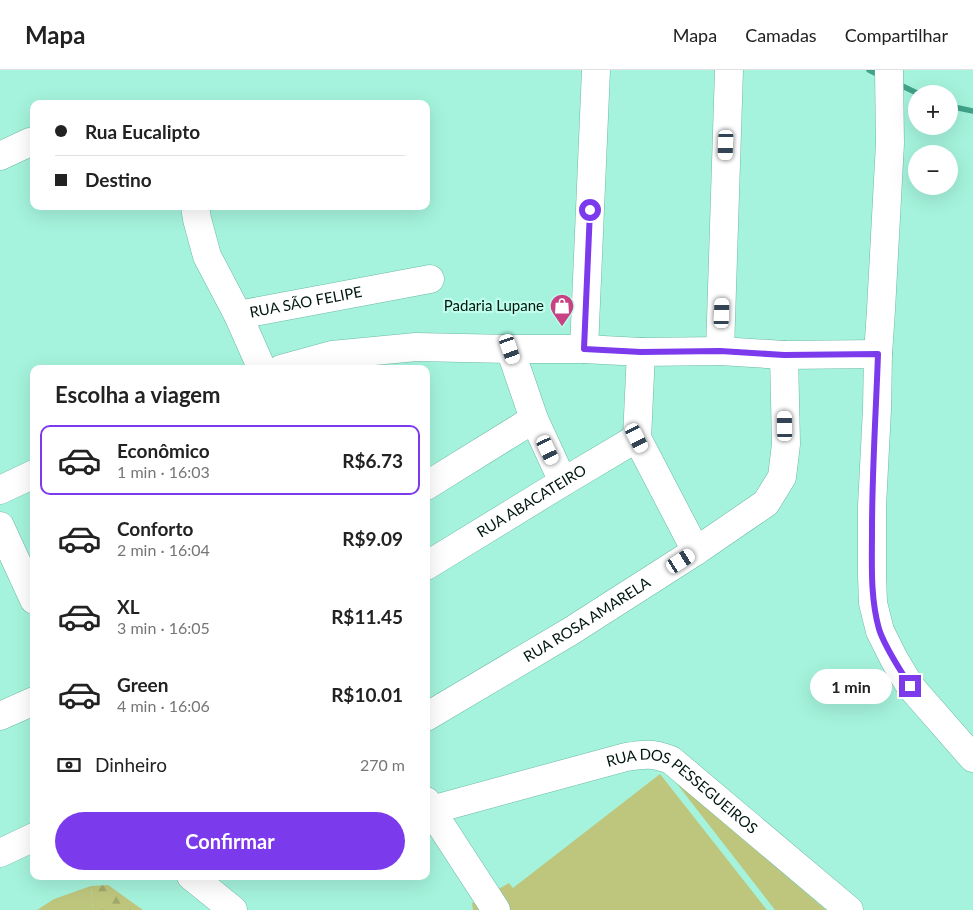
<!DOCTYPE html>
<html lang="pt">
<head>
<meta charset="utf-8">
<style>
	body { margin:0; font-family:Lato,sans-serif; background:#f2f2f2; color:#222; height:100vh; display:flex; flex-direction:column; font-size:19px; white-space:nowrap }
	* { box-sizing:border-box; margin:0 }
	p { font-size:16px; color:#767676 }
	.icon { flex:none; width:28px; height:28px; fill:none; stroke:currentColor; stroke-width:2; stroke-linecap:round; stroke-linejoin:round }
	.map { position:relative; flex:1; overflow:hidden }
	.details { position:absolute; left:30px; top:295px; width:400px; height:515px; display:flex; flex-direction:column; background:#fff; border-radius:10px; box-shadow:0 5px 20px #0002 }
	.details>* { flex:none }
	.guide { position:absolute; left:30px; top:30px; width:400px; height:110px; border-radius:10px; box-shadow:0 5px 20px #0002; display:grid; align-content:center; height:110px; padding:0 25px; background:#fff }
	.fabs { position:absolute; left:908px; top:15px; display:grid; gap:10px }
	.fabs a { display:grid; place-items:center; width:50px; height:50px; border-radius:50%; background:#fff; box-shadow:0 5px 20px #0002; font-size:25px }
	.end { position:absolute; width:22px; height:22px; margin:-11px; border:6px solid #7c3aed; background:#fff; box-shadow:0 0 0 2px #fff }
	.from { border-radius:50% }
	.bubble { position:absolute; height:35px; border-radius:18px; background:#fff; box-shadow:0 5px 20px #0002; font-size:16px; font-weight:700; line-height:35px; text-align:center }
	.car { position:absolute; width:15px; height:30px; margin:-15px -8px; border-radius:6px; box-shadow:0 0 4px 1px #0007; background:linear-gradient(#fff 24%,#345 0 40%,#fff 0 76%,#345 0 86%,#fff 0) }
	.guide b { display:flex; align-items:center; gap:18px; height:48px; font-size:19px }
	.guide b+b { border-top:1px solid #e0e0e0 }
	.guide i { width:12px; height:12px; background:#222 }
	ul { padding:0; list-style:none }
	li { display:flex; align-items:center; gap:15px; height:70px; margin:0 10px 8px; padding:0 15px; border:2px solid transparent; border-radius:10px }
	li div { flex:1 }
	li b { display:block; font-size:19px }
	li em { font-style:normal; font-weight:700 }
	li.selected { border-color:#7c3aed }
	li>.icon { width:45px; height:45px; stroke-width:1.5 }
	h2 { padding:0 25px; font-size:22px; line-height:60px }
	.pay { display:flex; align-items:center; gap:12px; height:55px; padding:0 25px; font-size:19px }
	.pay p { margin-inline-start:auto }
	.action { display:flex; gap:10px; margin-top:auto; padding:10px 25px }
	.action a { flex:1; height:58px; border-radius:30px; background:#7c3aed; color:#fff; font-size:20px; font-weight:700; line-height:58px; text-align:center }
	header { display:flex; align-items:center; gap:30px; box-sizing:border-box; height:70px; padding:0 25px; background:#fff; border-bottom:1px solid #e0e0e0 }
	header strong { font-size:24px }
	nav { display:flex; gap:28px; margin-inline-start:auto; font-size:18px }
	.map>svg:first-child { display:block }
</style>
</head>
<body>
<header>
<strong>Mapa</strong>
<nav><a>Mapa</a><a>Camadas</a><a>Compartilhar</a></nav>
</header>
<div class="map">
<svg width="973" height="840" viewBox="0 0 973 840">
	<defs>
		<pattern id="forest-firs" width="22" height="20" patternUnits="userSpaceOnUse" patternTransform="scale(1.25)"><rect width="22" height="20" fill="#bec67d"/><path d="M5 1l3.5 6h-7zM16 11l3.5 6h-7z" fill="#a2a96b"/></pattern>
	</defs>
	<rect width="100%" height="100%" fill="#a5f3dc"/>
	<!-- green -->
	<path fill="#bec67d" d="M660,704L767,840H473L472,833L476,832L509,813L513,818Z
		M674,710L826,840H775Z
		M91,816L93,840H37L54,829Z"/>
	<!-- forest -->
	<path fill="url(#forest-firs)" d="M108,815L143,840H93L91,816Z"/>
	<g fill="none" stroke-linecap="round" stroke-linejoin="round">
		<!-- stream -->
		<path stroke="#40a289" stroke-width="5.5" d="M869,0L881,6
			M896,13L919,24
			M949,36L973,41"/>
		<defs>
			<g id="minor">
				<path d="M0,86L30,72"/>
				<path d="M195,136L197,149L207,186L238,245L262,299"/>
				<path id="s1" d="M238,245L430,209"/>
				<path d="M510,279L534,349L563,412"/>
				<path d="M584,279L596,0"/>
				<path d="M720,281L729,0"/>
				<path d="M641,282L637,368L696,481"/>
				<path d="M281,299L332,285L416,277L510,279H584L641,282L720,281L784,285L878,284"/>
				<path d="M426,416L534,349"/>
				<path d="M0,420L34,404"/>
				<path d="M0,456L34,530"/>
				<path id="s2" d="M426,496L563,412L637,368"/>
				<path d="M0,646L34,631"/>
				<path id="s3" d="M426,647L571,561L696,481L766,433L782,407L786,374L784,285"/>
				<path d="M426,731L431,740L496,840"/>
				<path id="s4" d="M431,740L626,687C645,684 653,683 671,690L849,840"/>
				<path d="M0,783L34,767"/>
				<path d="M191,806L233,840"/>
			</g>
			<path id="major" d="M889,0L890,73L881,240L878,284L877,339L872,436V505L873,533L880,561L894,589L910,616L973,688"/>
		</defs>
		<!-- minor casing -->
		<use href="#minor" stroke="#6dbaa4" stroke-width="29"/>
		<!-- major casing -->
		<use href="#major" stroke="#6dbaa4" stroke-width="29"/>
		<!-- minor -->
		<use href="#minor" stroke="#fff" stroke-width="28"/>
		<!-- major -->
		<use href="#major" stroke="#fff" stroke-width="28"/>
	</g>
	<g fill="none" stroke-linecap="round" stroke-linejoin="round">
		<!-- route -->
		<path stroke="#7c3aed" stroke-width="6" d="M590,140L584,279L641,282L720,281L784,285L878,284C876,342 872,401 872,460C872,493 870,527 879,559C885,578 900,599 910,616"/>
	</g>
	<!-- icons -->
	<defs>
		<symbol id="shop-pin" viewBox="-11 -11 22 30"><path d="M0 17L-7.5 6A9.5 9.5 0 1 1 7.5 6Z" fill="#c74284" stroke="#c0fdea"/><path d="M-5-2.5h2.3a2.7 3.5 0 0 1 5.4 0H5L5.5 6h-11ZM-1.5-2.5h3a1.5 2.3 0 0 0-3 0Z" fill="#fff"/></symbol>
	</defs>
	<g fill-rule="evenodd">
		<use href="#shop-pin" x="548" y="222" width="28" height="38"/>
	</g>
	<g text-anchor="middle" stroke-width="4.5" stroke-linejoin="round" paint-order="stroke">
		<!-- street labels -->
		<g font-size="15" fill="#011711" stroke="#c0fdea">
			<text dy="5" stroke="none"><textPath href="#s1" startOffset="69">RUA SÃO FELIPE</textPath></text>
			<text dy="5" stroke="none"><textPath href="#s2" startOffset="124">RUA ABACATEIRO</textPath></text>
			<text dy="5" stroke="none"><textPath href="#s3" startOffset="188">RUA ROSA AMARELA</textPath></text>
			<text dy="5" stroke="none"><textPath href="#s4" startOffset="270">RUA DOS PESSEGUEIROS</textPath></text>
		</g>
		<!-- poi labels -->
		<g font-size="15" fill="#011711" stroke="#c0fdea" text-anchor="end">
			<text x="544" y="241">Padaria Lupane</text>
		</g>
	</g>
</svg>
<div class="fabs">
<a>+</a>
<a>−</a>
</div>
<i class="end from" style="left:590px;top:140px"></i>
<i class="end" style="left:910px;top:616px"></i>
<div class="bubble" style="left:810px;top:599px;width:82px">1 min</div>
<i class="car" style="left:726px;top:75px;rotate:182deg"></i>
<i class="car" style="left:722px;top:243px;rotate:2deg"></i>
<i class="car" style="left:510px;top:279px;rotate:161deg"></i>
<i class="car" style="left:785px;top:356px;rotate:359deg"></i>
<i class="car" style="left:637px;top:368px;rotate:153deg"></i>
<i class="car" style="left:548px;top:380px;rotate:155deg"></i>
<i class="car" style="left:681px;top:491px;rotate:57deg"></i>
<div class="guide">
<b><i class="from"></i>Rua Eucalipto</b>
<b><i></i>Destino</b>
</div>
<section class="details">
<h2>Escolha a viagem</h2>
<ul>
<li class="selected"><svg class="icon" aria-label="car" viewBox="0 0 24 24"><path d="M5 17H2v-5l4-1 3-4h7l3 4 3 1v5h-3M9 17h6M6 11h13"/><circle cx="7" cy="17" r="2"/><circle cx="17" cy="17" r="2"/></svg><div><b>Econômico</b><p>1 min · 16:03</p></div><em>R$6.73</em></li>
<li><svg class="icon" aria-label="car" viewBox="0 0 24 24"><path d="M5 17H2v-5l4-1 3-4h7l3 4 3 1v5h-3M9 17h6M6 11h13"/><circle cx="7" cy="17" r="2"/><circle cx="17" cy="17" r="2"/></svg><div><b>Conforto</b><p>2 min · 16:04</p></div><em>R$9.09</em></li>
<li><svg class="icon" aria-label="car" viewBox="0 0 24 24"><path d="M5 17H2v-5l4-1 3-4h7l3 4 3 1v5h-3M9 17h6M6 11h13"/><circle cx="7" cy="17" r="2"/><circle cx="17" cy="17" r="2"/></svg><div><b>XL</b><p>3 min · 16:05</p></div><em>R$11.45</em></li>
<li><svg class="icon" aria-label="car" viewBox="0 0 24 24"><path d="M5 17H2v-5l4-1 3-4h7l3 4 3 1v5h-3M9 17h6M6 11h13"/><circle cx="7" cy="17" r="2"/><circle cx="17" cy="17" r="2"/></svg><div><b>Green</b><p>4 min · 16:06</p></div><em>R$10.01</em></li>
</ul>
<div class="pay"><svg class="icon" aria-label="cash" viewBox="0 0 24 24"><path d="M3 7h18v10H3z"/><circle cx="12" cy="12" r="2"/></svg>Dinheiro<p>270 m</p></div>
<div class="action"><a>Confirmar</a></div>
</section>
</div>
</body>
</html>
